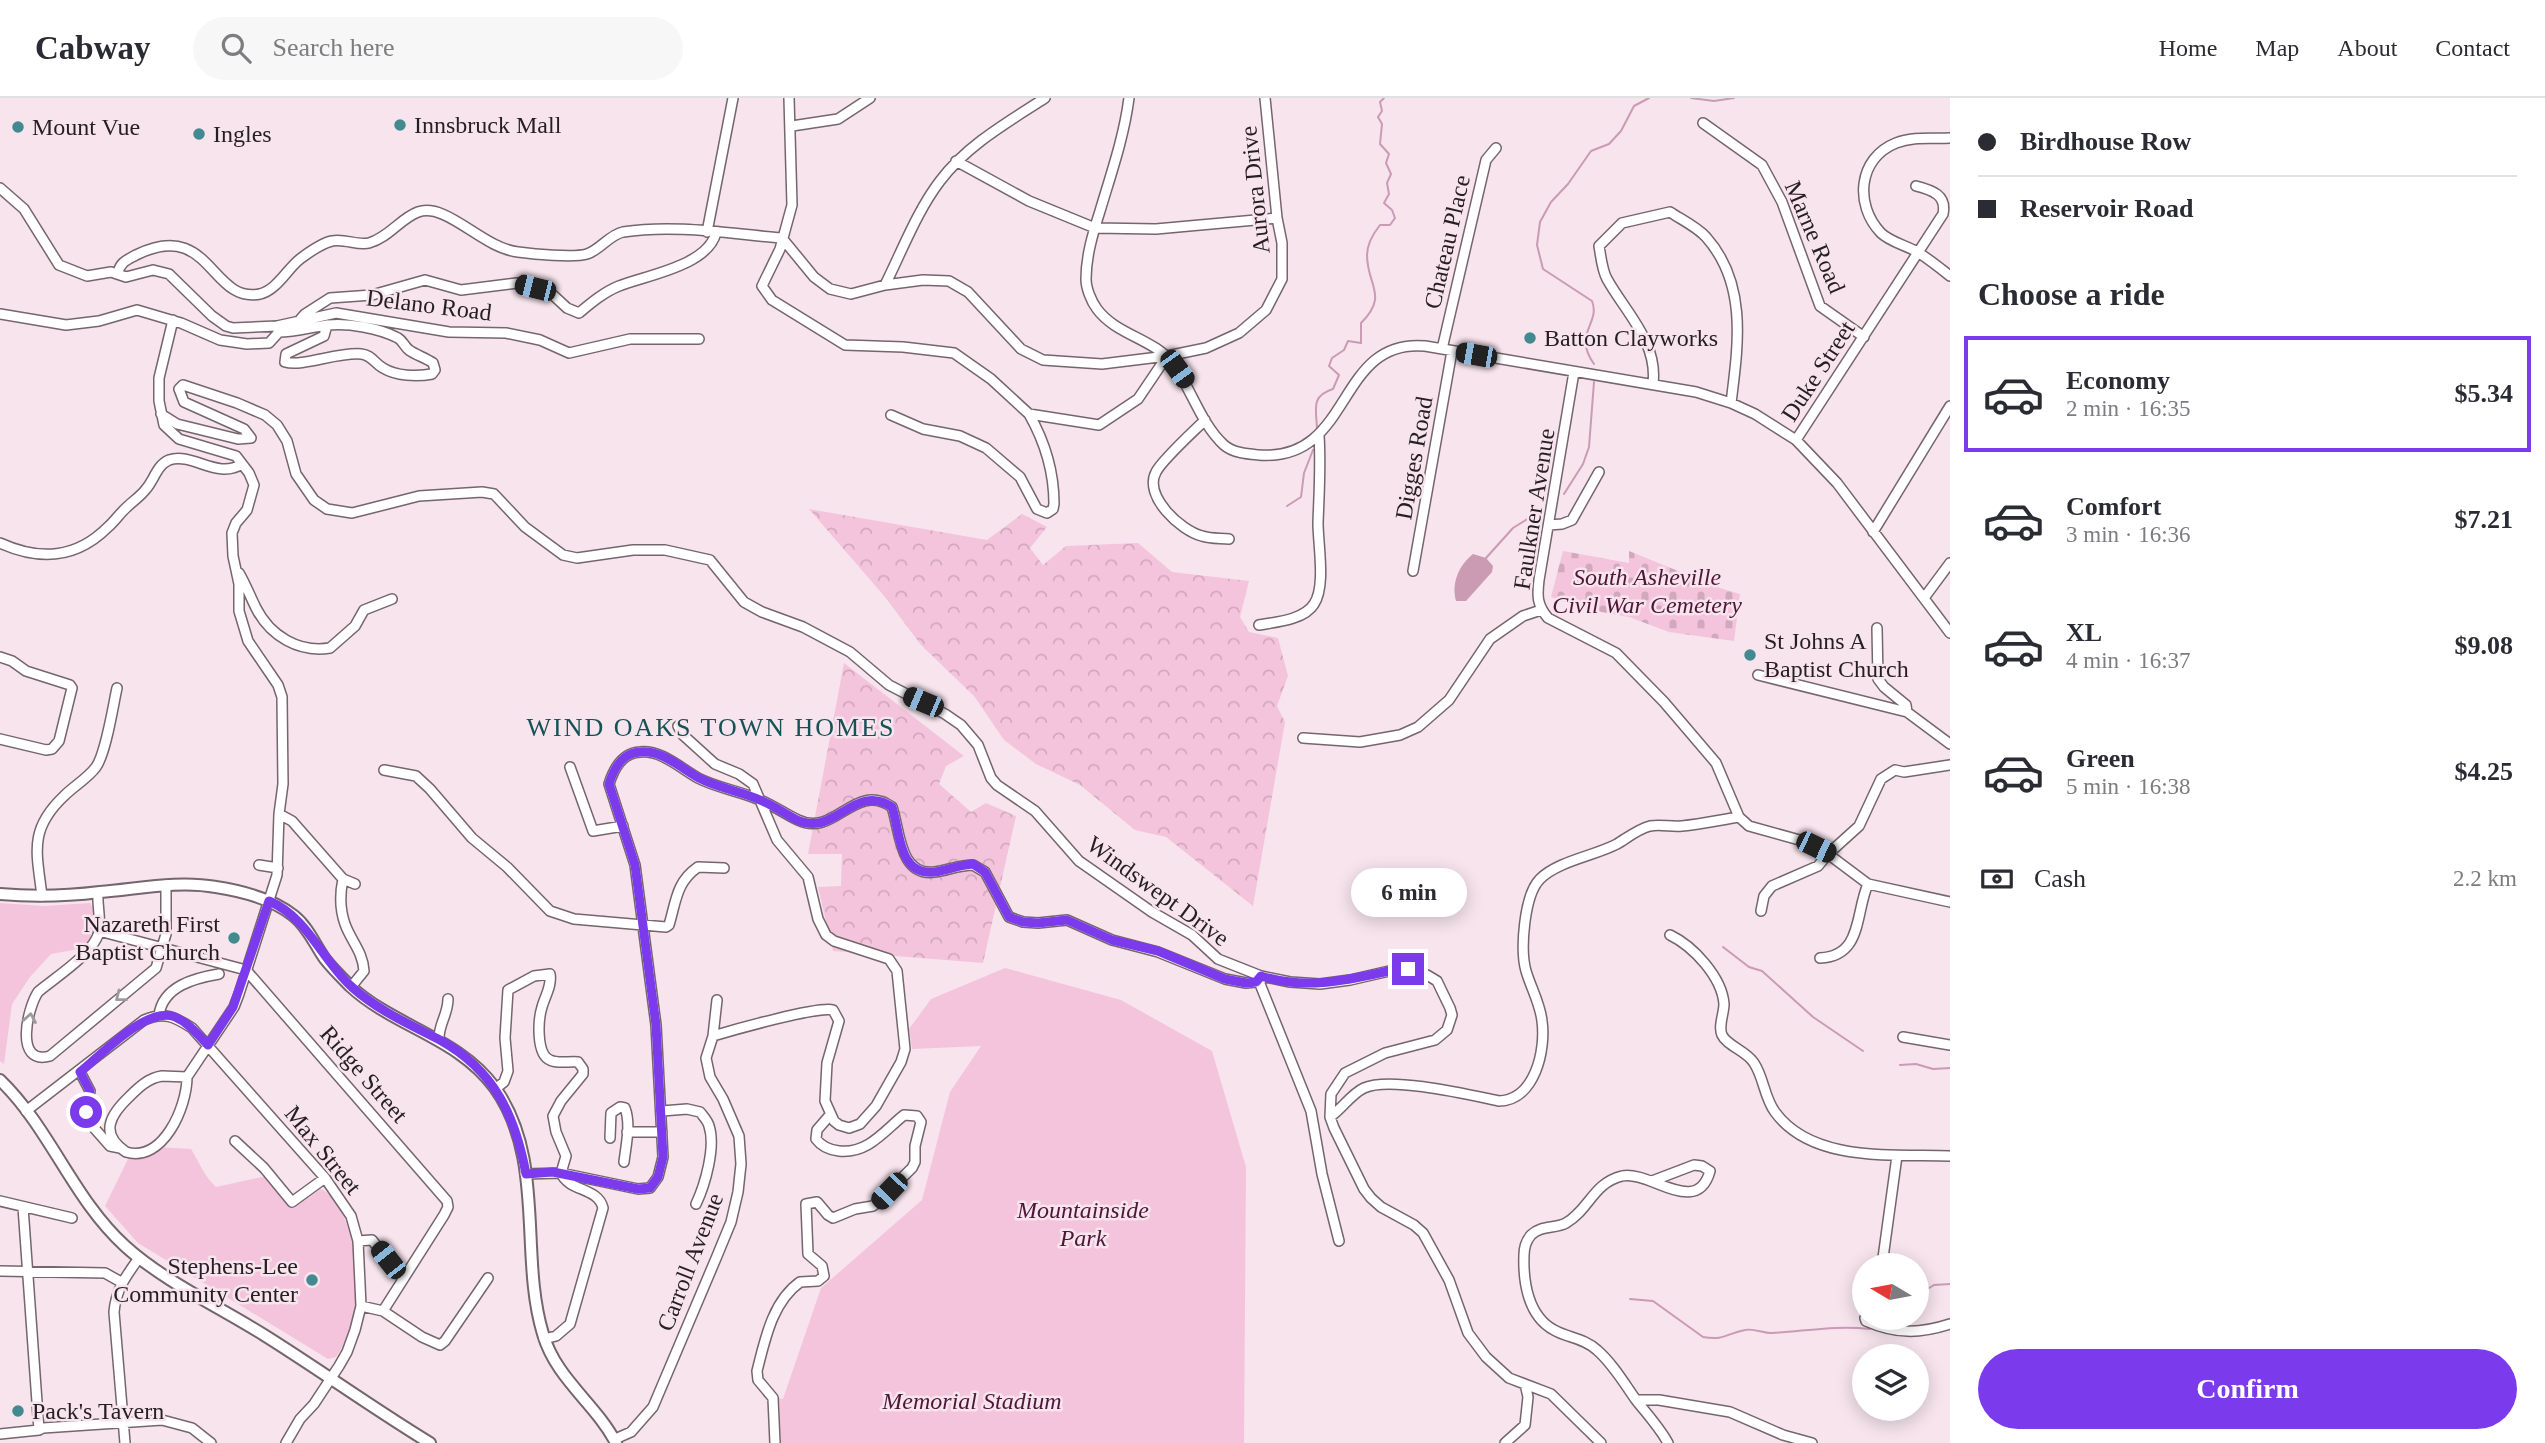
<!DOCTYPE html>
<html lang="en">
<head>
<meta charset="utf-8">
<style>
	body { margin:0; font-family:Georgia,serif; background:#f7f7f7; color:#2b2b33; height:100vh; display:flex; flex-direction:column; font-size:26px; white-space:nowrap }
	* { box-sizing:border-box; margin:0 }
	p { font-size:23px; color:#7c7c81 }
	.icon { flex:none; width:38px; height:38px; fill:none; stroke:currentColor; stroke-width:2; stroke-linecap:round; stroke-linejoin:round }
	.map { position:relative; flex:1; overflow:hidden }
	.details { display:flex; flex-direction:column; background:#fff; width:595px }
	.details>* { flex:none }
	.guide { display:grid; align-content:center; height:154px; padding:0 28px; background:#fff }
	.needle { width:46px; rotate:280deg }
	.buttons { position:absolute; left:1852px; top:1155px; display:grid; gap:14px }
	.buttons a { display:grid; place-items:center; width:77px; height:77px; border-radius:50%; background:#fff; box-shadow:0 4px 18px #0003; font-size:35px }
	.end { position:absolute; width:32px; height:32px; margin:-16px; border:9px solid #7c3aed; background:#fff; box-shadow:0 0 0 4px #fff }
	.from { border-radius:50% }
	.bubble { position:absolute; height:49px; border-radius:24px; background:#fff; box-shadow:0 4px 18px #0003; font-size:23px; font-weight:600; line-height:49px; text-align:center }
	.car { position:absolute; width:21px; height:42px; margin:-21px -10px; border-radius:9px; box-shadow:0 0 5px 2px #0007; background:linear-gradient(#222 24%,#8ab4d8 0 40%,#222 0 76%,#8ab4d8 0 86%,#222 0) }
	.guide b { display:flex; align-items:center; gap:24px; height:66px; font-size:26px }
	.guide b+b { border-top:2px solid #e1e1e2 }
	.guide i { width:18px; height:18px; background:#2b2b33 }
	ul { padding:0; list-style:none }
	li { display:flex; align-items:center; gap:21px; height:116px; margin:0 14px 10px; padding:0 14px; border:4px solid transparent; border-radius:0px }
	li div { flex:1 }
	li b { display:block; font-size:26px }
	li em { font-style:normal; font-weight:600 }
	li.selected { border-color:#7c3aed }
	li>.icon { width:63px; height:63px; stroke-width:1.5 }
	h2 { padding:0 28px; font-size:32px; line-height:84px }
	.pay { display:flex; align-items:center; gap:18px; height:77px; padding:0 28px; font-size:26px }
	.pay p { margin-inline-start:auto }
	.action { display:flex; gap:14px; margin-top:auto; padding:14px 28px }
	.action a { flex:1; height:80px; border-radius:42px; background:#7c3aed; color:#fff; font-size:28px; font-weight:600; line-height:80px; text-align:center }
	header { display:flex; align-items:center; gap:42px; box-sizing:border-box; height:98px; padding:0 35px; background:#fff; border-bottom:2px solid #e1e1e2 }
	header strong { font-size:33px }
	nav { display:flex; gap:38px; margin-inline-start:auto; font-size:24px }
	.search { width:490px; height:63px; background:#f7f7f7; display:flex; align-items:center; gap:18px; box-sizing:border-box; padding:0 24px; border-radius:38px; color:#7c7c81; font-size:26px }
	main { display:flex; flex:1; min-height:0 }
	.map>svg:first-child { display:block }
</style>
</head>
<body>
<header>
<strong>Cabway</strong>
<div class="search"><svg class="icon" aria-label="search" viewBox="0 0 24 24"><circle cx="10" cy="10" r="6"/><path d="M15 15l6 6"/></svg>Search here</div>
<nav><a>Home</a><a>Map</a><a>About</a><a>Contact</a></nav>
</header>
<main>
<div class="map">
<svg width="1950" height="1345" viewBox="0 0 1950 1345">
	<defs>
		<pattern id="forest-crowns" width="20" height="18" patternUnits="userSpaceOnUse" patternTransform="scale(1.75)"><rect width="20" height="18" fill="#f4c4dc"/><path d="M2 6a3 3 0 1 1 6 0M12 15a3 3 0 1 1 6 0" fill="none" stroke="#d1a8bc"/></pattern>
		<pattern id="cemetery-stones" width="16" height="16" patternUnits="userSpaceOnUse" patternTransform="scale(1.75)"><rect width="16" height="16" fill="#f4c4dc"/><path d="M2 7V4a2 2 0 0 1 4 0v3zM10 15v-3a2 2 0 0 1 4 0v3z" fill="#d1a8bc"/></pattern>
	</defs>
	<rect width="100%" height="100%" fill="#f7e4ed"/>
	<!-- forest -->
	<path fill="url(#forest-crowns)" d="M809,411L987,442L1022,416L1047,429L1030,450L1043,467L1066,448L1138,445L1172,474L1249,483L1240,519L1249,534L1278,540L1288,578L1277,608L1285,624L1253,808L1166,739L1135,732L1080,687L1036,666L1004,642L974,598L921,547L885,499Z
		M844,565L964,658L946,668L939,686L971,714L986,705L1016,718L983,865L833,853L818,789L841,788L842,756H808Z"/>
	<!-- cemetery -->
	<path fill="url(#cemetery-stones)" d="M1563,453L1629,465V453L1720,490L1740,496L1734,543L1669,534L1629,519L1585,511L1551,499Z"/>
	<!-- green -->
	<path fill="#f4c4dc" d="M0,805L44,808L90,805C100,818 93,838 84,850L51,856L30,879L12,906L4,966L0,963Z
		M1005,870L1121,902L1212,953L1246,1069L1244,1345H781L779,1300L783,1301L821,1190L922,1102L950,994L981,948L912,951L909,931L931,901Z
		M157,1049L191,1051C200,1065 203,1077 216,1089L267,1078L294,1110L321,1091C329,1094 334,1103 339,1110C364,1152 364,1219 336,1259L328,1261L138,1145L105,1108L129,1059H141Z"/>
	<!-- water -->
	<path fill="#ca9bb3" d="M1473,456L1486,460L1493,468L1492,474L1466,503H1456C1451,485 1459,467 1473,456Z"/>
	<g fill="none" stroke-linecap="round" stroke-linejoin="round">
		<!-- stream -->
		<path stroke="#ca9bb3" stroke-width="2" d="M1691,0L1714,3L1734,0
			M1594,266C1572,235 1601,226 1592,203L1543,171L1537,147L1540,124L1551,104L1568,86L1591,53L1609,46L1621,33L1634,8L1649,0
			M1317,330C1316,310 1311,298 1333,291L1339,277L1329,268L1332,260L1344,252L1348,243L1361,245V225C1389,197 1367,188 1367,157C1367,146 1373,136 1380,127H1390L1395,120L1392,112L1384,105L1389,96L1387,85L1391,76L1386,65L1389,56L1380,46L1382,26L1378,19L1382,13L1380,4L1384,0
			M1564,396L1583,366L1589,349L1594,284
			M1287,408L1301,399L1304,375L1313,352
			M1486,460L1513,430L1540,413
			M1723,849L1749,869L1762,873L1813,919L1863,953
			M1900,967L1916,966L1933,971L1950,970
			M1916,1198L1934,1187L1950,1186
			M1630,1201L1653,1203L1703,1239C1725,1243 1727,1235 1745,1232C1754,1230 1762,1235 1772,1235C1806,1233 1837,1227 1870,1231
			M1883,1224L1890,1220"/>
		<defs>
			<path id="minor" d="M789,0L792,107L780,151L762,188L772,202L845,247L903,249L954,255L991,281L1029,316L1099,327L1138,301L1167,258
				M1129,0C1124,39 1111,76 1100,113C1093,135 1086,158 1086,181C1086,190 1091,203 1097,211C1116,237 1155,241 1173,266C1192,292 1201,326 1224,347C1233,355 1248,356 1259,357C1354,364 1335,240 1425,248L1696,294L1731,305L1755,316L1796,342L1837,385L1950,535
				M1703,25L1762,67L1782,104L1820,208L1864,239
				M792,28L838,21L870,0
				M1950,40C1932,41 1913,38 1896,45C1858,60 1854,107 1881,135C1890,144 1908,148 1919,155C1930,162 1940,170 1950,178
				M956,63L1029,103L1095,130L1156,131L1277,120
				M0,90L24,111L59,167L87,178L111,174L126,179L153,172L169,176L212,218L226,228L233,230L277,228L336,215L449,234L506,235L540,242L569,255L630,241H699
				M707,134L733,0
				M782,140L814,179L830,191L851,196L885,187L923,182L949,183L968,194L1021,251L1043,262L1102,266L1167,258L1206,250L1239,235L1266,212L1282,181V145L1277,120L1265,0
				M118,175C120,164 127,162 136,157C211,120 210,206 260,196C277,192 287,171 300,161C308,155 322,145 332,143C344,140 358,148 369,145C388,140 401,120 418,114C447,104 482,150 518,154C533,156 574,160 587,156C600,152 609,137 623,134C676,126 730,136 782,140
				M885,187C902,153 917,113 940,83C967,47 1008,24 1045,0
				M0,216L66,227L99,223L137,212L181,225L220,242L247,246L269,245L279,234L278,228
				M173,222L159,280V303L164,327L179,341L236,358L249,375L254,387L247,412L236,425L232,435L233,458L239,486V513L248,543L278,587L282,599L283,686L279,716L292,723L343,781C340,795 340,812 345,826C351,843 363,854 364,873L351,889
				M299,223L305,216L330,200L372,197L425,182L461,192L517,185L553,197L567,210L579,215C591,205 604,194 619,188C647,177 707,168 716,135
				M279,234C297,234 311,229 328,227C349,225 379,230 398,240C403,243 404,248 409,252C416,257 426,260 433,265L435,272L432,276C417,279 396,278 383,270C374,265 372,257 361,256C337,254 303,269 285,264L286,256L324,238L327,227
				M1442,251L1486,62L1496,50
				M1574,274L1539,482C1537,498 1537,507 1548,520L1616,555L1664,604L1716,665L1739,719L1749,728L1803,743L1828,756L1868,786L1950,804
				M1653,286C1658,244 1626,215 1607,181C1602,172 1601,159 1599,148L1622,125L1670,114C1682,122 1697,129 1706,139C1748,186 1738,248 1731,305
				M161,316L177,326L238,341L251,340L244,331L184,304L179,291L183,287L237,305L265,317L277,327L287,343L296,376L314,402L327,411L352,415L419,398L482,394L494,396L525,429L563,457L577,460L633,452H665L710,462L744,504L762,514L803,529L850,554L889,587L945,616L961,627L978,647L991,680L997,687L1035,713L1079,763L1152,814L1192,837L1218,861L1261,878L1260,886L1311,1013L1322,1076L1339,1143
				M891,317L923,331L960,338L986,350L1020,379L1037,411L1047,415L1053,411L1054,406C1054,373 1045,344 1029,316
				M1205,322C1194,333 1162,362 1156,374C1143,398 1181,433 1202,438C1211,441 1220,440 1229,441
				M1796,342L1943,116C1947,97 1932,92 1916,88
				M1549,427L1562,426L1572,422L1599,374
				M1873,434L1950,308
				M0,445C40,463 76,461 108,429C115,423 120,415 127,409C133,403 141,398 146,391C154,382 157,367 169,362C193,354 217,382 242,366
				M1413,473L1452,253
				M239,475C246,487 250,498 256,510C270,538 299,555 330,550L355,528L364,512L392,501
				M1924,500L1950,465
				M1259,527C1276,524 1304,522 1314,506C1326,488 1318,447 1318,425C1319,396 1321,367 1319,338
				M1877,530L1878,581L1884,589L1906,607L1907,614
				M0,559L12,563L26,573L70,587L72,590L59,643L52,651L46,652L0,641
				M1758,577L1907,614L1950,646
				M678,628L683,637L715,666L739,676L753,686L777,742L808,779L818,821L826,837L834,843L889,861L897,873L905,951L901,964L876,1008L860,1026L849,1030L839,1027L834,1023L825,1003L827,965L839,923L833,912C818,908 733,932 713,938
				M1303,640L1360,644L1400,637L1418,629L1449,602L1490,541L1523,518L1541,512
				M570,669L593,733L623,728
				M384,672L416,678L430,691L472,740L507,769L550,813L574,821L666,829L669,827C676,804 676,784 698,769L724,770
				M259,767L278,770
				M343,781L355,786
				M98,795C97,807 101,821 99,833C96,854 53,881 38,894C27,911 14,968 50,958L156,870L166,836V787
				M42,798C37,755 28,732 64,698C74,688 88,680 96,669C106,655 113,608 117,590
				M1761,813L1764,798L1772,788L1818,768L1828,756L1859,728L1881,681L1895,672L1904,674L1950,667
				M99,833L246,872L447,1103L448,1109L444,1117L383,1213L361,1208
				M1670,837C1693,848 1722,879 1724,906C1724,916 1718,928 1722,937C1727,948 1747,953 1754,965C1764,980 1764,999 1775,1014C1812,1065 1894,1056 1950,1058
				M1820,860C1863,858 1855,815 1868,786
				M159,917C163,888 195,880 219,876
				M1903,939L1950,947
				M439,942C438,927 448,917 448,901
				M80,974L90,993L86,1014L87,1022L110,1048L120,1050
				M162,978L187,979C187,1009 163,1065 126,1054C99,1036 110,1017 129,999C138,990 148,980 162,978Z
				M187,979L234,909L239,896L277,777L279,716
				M495,991L504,984L508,973L505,940L508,892L534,878L550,876C552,888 545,898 542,909C538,922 536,956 550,962C557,966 570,963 578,964L583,971V976L561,1003L553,1018L556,1034L566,1058L561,1075C569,1094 598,1089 603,1110L570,1226L556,1238L544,1241
				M26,1013L144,922C164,913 175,919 192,930L325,1080L351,1118L358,1143L361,1208L355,1232L347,1254L339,1268L314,1306L300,1321L286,1345
				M662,1013L687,1011L700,1014C703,1018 708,1023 709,1028C716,1049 705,1087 696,1106
				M1330,1019C1342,1011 1351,996 1364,990C1390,978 1470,997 1499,1003C1535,1002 1546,952 1542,923C1540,905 1531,890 1526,873C1520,852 1524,797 1540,781C1558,763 1594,758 1617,746C1627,740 1638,731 1650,728C1660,726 1671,729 1682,728C1701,726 1720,722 1739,719
				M627,1034H662
				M610,1040L611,1015L620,1009L625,1010C631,1026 626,1047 624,1064
				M235,1043L264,1070L292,1104L325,1080
				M525,1076L561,1075L638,1091L650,1090L658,1079L663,1059L656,927L635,767L609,686C614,670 622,655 640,654C662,652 680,670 698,680C717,690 740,693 760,702C773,707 785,716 798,722C835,740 854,683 892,709C900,732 899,779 935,774C948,772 960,767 973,767L985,774L1009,819L1023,824L1038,825L1067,822L1112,842L1158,854L1225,881L1246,885L1256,884L1261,878L1290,884L1320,886L1350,882L1398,871H1408L1427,877L1437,883L1450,910L1452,917L1447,932L1435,942L1385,955L1345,975L1331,996L1330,1019L1334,1030L1364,1091L1371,1100L1381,1109L1414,1127L1423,1135L1449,1182L1468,1235L1486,1259L1509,1280L1551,1296L1601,1345
				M1652,1083L1694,1067L1702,1068L1710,1073C1697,1120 1650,1072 1622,1078C1593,1085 1589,1112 1566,1125C1555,1131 1541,1127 1531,1137C1526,1143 1524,1150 1524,1157C1523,1184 1528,1218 1554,1232C1568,1240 1584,1240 1597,1252C1613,1266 1624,1285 1636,1302C1647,1316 1660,1330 1668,1345
				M0,1103L72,1120
				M23,1109L39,1332
				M358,1143L372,1142L403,1181
				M1882,1167L1897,1058
				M0,1173L105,1175L121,1184
				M383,1213L422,1239L440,1247L445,1243L488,1180
				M1865,1220L1866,1223C1896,1236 1919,1236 1950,1226
				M1636,1302H1659L1730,1314L1783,1337L1812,1345
				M0,1336L39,1332L43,1330L162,1322L192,1330L211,1345
				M615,1341L631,1334L653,1309L717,1158L731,1124L738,1094L741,1066L739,1038L723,1001L710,979L706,960L713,938L717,902
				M125,1345L114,1214C116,1191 126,1178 139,1160
				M775,1345L773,1300L758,1282L757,1273C765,1242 772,1204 800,1184L818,1183L824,1178L822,1168L808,1156L806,1106L817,1104L828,1117L833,1120L855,1111L873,1108L912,1070L915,1064V1048L921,1024L917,1018L904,1017C884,1033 868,1056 839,1053C829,1052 822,1049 816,1041L817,1032L830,1017
				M1505,1345L1525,1327L1528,1299L1525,1286"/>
			<path id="major" d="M0,796C33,799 67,798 100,794C138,791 178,782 216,789C242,793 273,801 294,818C308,829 315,847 325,861C332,870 341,879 350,888C394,929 458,939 495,990C546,1061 519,1157 543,1236C556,1281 596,1306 616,1345
				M0,982C50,1030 73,1101 125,1148C162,1182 221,1210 264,1237C320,1272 374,1311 430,1345"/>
		</defs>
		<!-- minor casing -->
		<use href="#minor" stroke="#75656d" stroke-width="12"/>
		<!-- major casing -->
		<use href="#major" stroke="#75656d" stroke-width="14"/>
		<!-- minor -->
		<use href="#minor" stroke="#fff" stroke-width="9"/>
		<!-- major -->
		<use href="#major" stroke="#fff" stroke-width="10"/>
	</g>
	<!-- one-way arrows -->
	<defs><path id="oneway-chevron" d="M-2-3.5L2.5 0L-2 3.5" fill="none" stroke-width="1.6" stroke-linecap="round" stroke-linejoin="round" transform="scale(1.75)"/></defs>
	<g stroke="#9d9a9c">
		<use href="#oneway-chevron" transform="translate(120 899) rotate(142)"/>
		<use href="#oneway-chevron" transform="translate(30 920) rotate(-80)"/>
	</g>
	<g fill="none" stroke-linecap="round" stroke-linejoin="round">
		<!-- route -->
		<path stroke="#7c3aed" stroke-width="9" d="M86,1014L90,993L80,974C101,957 148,907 175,919C189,925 198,937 208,947L233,909L269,803C309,820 322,863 353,890C379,913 409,926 440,942C494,972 515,1017 526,1076L553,1074L638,1091L650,1090L658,1079L663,1059L656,927L635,767L609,686C614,670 622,655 640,654C662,652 681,670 699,680C718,690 740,693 760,702C773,707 785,716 797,722C835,740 854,684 892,709C900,732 898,779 935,774C948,772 959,767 973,766L985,774L1009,819L1023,824L1038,825L1067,822L1112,842L1158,853L1225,881L1246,885L1256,884L1261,878C1309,893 1351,881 1398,871H1408"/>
	</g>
	<!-- markers -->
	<g fill="#428a8f" stroke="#f7e4ed" stroke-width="2.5">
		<circle cx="400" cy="27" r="7"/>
		<circle cx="18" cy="29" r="7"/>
		<circle cx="199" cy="36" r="7"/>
		<circle cx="1530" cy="240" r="7"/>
		<circle cx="1750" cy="557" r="7"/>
		<circle cx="234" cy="840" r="7"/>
		<circle cx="312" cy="1182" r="7"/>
		<circle cx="18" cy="1313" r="7"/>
	</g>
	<g text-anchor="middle" stroke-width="5" stroke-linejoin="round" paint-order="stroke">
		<!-- poi labels -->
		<g font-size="24" fill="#261f22" stroke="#f7e4ed" text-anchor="start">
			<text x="414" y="35">Innsbruck Mall</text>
			<text x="32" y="37">Mount Vue</text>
			<text x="213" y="44">Ingles</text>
			<text x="1544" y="248">Batton Clayworks</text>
			<text x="1764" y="551">St Johns A<tspan x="1764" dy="28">Baptist Church</tspan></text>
			<text x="220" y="834" text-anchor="end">Nazareth First<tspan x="220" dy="28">Baptist Church</tspan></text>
			<text x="298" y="1176" text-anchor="end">Stephens-Lee<tspan x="298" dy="28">Community Center</tspan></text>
			<text x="32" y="1321">Pack's Tavern</text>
		</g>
		<!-- street labels -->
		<g font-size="24" fill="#261f22" stroke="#f7e4ed">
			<text transform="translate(1255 92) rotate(-96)" y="8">Aurora Drive</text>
			<text transform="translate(1815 139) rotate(67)" y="8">Marne Road</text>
			<text transform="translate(1447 144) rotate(-77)" y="8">Chateau Place</text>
			<text transform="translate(429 207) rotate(7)" y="8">Delano Road</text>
			<text transform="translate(1818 273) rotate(-57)" y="8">Duke Street</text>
			<text transform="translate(1414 360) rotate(-80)" y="8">Digges Road</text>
			<text transform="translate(1534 411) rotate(-81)" y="8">Faulkner Avenue</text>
			<text transform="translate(1158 793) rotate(36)" y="8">Windswept Drive</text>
			<text transform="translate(364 976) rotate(49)" y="8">Ridge Street</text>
			<text transform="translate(323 1052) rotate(51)" y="8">Max Street</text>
			<text transform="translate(690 1164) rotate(-69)" y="8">Carroll Avenue</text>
		</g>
		<!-- park labels -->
		<g font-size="24" font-style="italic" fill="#4e1638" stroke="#f7e4ed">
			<text x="1647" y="487">South Asheville<tspan x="1647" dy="28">Civil War Cemetery</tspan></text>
			<text x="1083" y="1120">Mountainside<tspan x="1083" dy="28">Park</tspan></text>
			<text x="972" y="1311">Memorial Stadium</text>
		</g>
		<!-- neighbourhood labels -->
		<g font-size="26" letter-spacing="2" fill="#155256" stroke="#f7e4ed">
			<text x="711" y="638">WIND OAKS TOWN HOMES</text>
		</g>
	</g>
</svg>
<div class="buttons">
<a><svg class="needle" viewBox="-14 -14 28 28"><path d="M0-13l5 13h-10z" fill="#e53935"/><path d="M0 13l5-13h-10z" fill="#7c7c81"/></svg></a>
<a><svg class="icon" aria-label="layers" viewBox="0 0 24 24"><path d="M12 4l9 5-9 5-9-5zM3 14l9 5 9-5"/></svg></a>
</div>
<i class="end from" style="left:86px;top:1014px"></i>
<i class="end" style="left:1408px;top:871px"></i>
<div class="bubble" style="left:1351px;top:770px;width:116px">6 min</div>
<i class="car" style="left:535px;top:190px;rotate:284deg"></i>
<i class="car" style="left:1476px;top:257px;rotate:280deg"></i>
<i class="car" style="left:1177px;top:271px;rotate:144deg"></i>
<i class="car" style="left:923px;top:604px;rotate:293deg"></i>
<i class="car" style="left:1816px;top:749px;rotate:116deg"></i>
<i class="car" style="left:889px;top:1093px;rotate:224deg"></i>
<i class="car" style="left:388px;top:1162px;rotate:322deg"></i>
</div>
<section class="details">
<div class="guide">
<b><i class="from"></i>Birdhouse Row</b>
<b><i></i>Reservoir Road</b>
</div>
<h2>Choose a ride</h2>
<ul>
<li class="selected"><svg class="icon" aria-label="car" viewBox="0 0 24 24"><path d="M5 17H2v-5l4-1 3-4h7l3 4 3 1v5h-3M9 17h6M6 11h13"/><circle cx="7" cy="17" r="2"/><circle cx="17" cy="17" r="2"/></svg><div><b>Economy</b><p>2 min · 16:35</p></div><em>$5.34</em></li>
<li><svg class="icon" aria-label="car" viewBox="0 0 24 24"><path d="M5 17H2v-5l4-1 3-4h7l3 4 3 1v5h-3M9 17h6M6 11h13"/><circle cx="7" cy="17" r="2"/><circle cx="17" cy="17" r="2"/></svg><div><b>Comfort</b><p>3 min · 16:36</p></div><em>$7.21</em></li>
<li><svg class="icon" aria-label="car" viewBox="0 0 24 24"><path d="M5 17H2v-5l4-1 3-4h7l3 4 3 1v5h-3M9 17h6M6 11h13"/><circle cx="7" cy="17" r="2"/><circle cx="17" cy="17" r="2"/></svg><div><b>XL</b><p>4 min · 16:37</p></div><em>$9.08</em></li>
<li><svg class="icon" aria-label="car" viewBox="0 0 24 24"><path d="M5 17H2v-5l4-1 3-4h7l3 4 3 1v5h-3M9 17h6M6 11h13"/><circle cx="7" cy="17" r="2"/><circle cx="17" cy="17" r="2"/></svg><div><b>Green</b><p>5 min · 16:38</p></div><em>$4.25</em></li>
</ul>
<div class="pay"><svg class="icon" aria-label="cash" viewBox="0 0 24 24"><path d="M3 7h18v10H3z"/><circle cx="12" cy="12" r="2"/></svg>Cash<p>2.2 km</p></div>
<div class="action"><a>Confirm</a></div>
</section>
</main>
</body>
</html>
